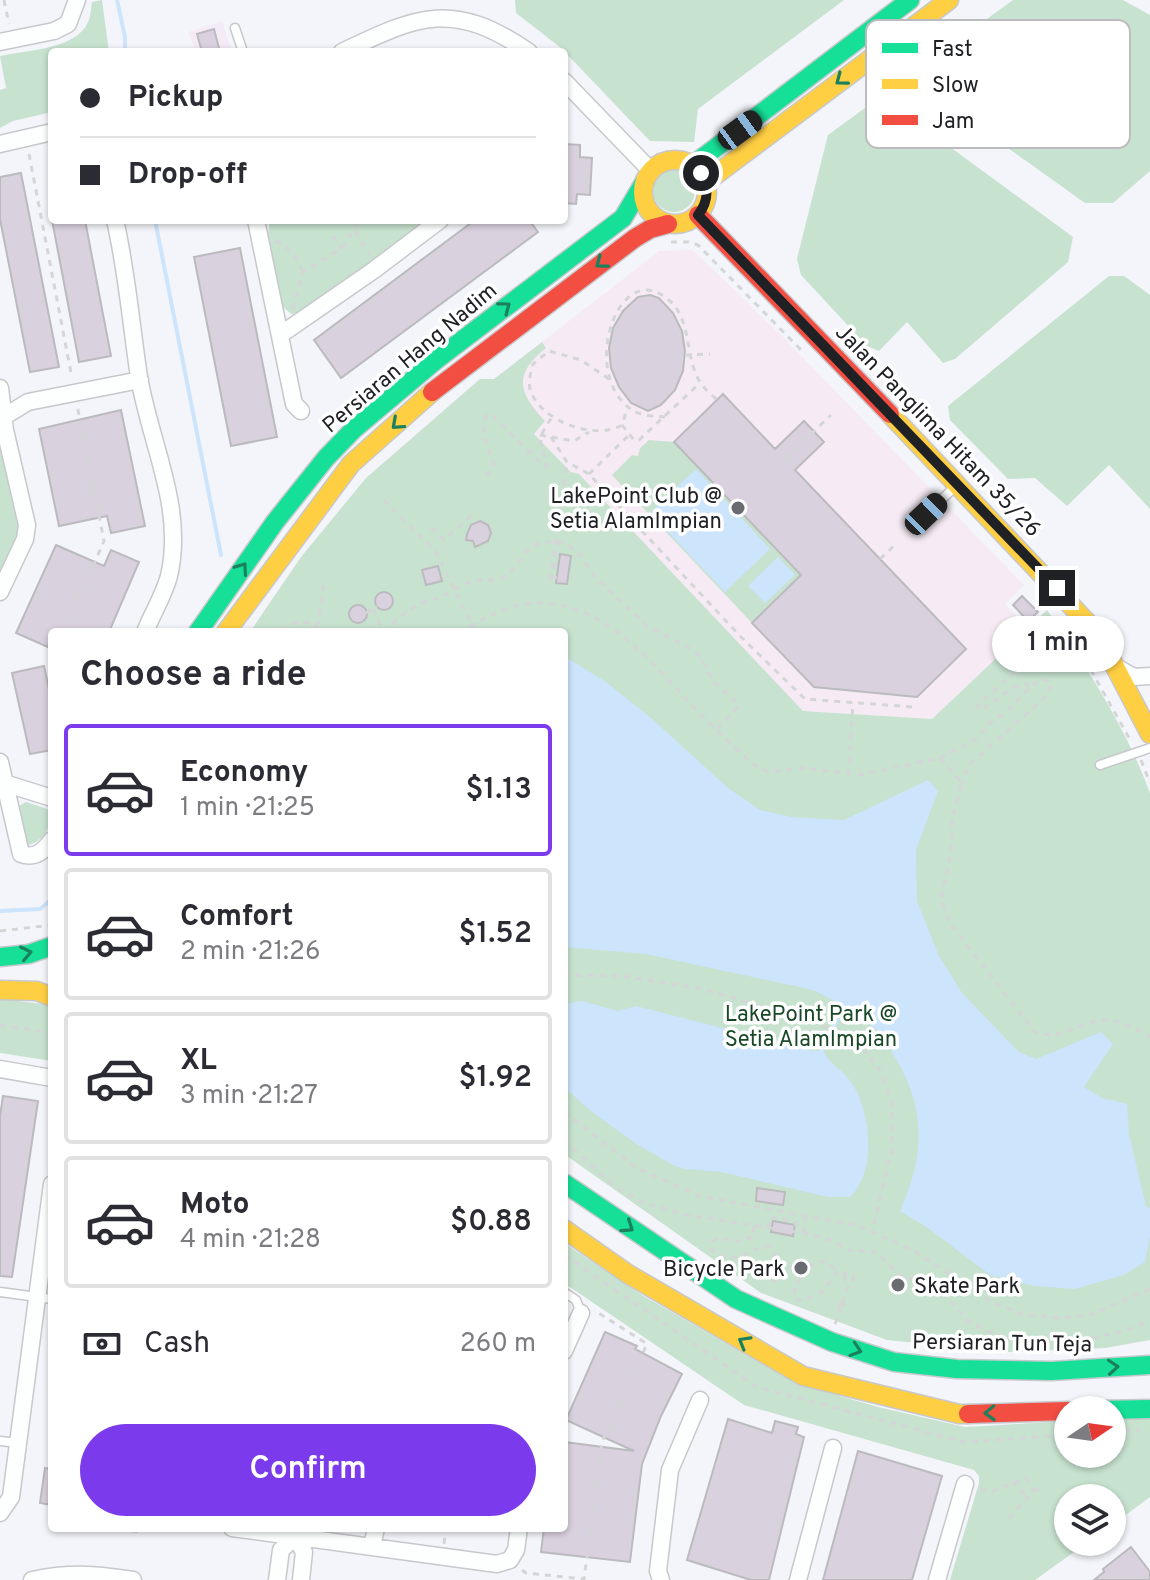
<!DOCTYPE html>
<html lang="en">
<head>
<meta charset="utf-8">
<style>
	body { margin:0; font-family:Overpass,sans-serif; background:#f2f2f3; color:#2b2b33; height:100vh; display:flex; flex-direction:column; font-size:30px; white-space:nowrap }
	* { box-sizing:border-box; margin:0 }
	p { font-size:26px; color:#7c7c81 }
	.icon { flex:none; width:44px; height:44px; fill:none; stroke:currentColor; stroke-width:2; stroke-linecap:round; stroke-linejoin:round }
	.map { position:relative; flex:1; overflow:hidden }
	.side { position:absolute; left:48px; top:628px; width:520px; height:904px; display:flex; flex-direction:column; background:#fff; border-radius:8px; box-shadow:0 2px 6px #0004 }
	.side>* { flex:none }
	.top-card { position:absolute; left:48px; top:48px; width:520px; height:176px; border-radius:8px; box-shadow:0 2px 6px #0004; display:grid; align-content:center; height:176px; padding:0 32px; background:#fff }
	.needle { width:52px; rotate:77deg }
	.buttons { position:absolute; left:1054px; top:1396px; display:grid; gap:16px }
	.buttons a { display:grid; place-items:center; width:72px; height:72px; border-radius:50%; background:#fff; box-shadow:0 2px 6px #0004; font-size:40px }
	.end { position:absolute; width:36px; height:36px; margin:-18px; border:10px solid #202125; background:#fff; box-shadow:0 0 0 4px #fff }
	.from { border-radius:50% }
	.bubble { position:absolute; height:56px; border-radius:28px; background:#fff; box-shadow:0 2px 6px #0004; font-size:26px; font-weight:600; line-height:56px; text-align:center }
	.car { position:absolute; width:24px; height:48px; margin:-24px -12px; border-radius:10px; box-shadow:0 0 6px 2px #0007; background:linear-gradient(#222 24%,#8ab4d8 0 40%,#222 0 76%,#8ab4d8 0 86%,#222 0) }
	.top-card b { display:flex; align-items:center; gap:28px; height:76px; font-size:30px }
	.top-card b+b { border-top:2px solid #e1e1e2 }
	.top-card i { width:20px; height:20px; background:#2b2b33 }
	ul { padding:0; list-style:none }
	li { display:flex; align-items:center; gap:24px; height:132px; margin:0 16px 12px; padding:0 16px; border:4px solid #e1e1e2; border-radius:8px }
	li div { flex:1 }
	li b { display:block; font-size:30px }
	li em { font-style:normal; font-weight:600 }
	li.current { border-color:#7c3aed }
	li>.icon { width:72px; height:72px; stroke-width:1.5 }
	h2 { padding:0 32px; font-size:36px; line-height:96px }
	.pay { display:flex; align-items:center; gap:20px; height:88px; padding:0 32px; font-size:30px }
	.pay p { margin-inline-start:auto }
	.button { display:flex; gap:16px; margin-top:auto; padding:16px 32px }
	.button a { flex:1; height:92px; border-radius:48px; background:#7c3aed; color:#fff; font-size:32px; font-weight:600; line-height:92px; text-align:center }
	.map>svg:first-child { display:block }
</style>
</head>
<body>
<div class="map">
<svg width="1150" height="1580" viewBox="0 0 1150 1580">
	<rect width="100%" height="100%" fill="#f4f5fa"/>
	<!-- commercial -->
	<path fill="#f6ebf5" d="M693,250L782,336L1024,585L1005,604L1028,628L932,719L803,711L579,474L572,472L534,434L538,430L494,379L659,251Z"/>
	<!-- industrial -->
	<path fill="#f5ebf7" d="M222,21L232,52H196L188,32Z"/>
	<!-- green -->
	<path fill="#c7e2cf" d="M102,0L109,52H52V112L13,121L0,128V90L6,88L0,56C26,50 76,50 88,22C91,16 91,8 92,2Z
		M515,0H844L698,109L694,142L650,141L561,48L516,13Z
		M1013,0H1123L1150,15V171L1113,203H1085L931,93L970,62L955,42Z
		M887,101L1073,237L1068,262L955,359L943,363L907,322L879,351L867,346L801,275L797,259L828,135L872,103Z
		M653 191a21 21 0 1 1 42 0a21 21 0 1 1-42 0Z
		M270,220H427L306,311L291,314L282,306L268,234Z
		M1109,276H1124L1150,295V509L1109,465L1067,506L1035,478L1008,479L950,420L948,406Z
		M542,342L546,348C513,374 518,393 545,421L534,434L571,472L579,474L803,711L932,719L1047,610C1087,667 1126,728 1150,793V1340L1105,1348L1008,1352L887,1340L761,1293L564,1154V632H250L301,557L366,478L480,379H494Z
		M723,394L850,527L752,623L612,475L632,455L638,456L640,448L649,440L674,442Z
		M0,448L18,527L17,537L0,571Z
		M26,802L50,810C52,826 45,841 28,845C20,837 17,817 19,806Z
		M0,999L52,1005V1061L0,1053Z
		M564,1243L642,1295L795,1383L878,1407L965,1427L1068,1421V1454H1112V1419L1150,1417V1497L1112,1525V1498H1068V1542H1088L1035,1580H950L979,1483V1476L974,1470L744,1405L564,1283Z"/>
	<!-- water -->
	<path fill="#cce4fc" d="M696,469L770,549L725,592L650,513Z
		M778,557L795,575L765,603L748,586Z
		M564,656L606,682L651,718L728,788L760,810L792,817L844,820L928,780L938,791L916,850L917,901L939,956L962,993L1019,1052L1036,1059L1101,1032L1113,1044L1084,1087L1102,1098L1127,1104L1129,1134L1146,1206L1150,1208V1237L1145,1262L1124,1275L1075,1289L1034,1286L990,1275L928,1228L900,1211C924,1158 927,1111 896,1059C891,1051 887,1039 880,1033C862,1015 835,1001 813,990L646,954L564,947Z
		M582,1001L618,1011L636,1006L812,1051L823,1050C829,1064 839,1067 848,1078C871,1105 878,1172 850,1197H828L721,1172L684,1169L671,1164L638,1145L592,1112L564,1087V1004Z"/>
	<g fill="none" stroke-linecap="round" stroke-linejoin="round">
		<!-- stream -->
		<path stroke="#cce4fc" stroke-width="4" d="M117,0L125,37V52
			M155,220L221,555
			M0,911L40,909L52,899
			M821,1052L845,1004"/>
	</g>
	<!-- building -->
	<path fill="#dad1de" stroke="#bbbabe" stroke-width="2" d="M214,29L220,52H202L197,34Z
		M564,144L580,145V157L592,158L590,195L577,194L576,204L564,203Z
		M21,173L59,367L30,372L0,219V177Z
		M52,220H85L111,356L79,362Z
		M475,220H529L538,232L341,378L314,340Z
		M240,248L277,437L231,446L194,257Z
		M650,295L659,298L673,313L682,331L685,351L683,371L675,390L661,405L648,411L631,403L619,387L611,368L609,348L613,328L623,311L638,297Z
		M723,394L775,449L804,421L824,442L795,470L966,649L917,697L814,687L752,623L801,575L674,442Z
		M121,410L145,526L111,533L107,516L59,526L39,429Z
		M480,521L488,525L491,533L488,541L475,547L473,541L466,540L467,534L471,525Z
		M56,545L104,566L111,550L139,562L109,632H52L48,647L16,633Z
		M560,554L571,556L567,584L556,583Z
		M438,566L442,581L426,585L422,570Z
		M375 601a9 9 0 1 1 18 0a9 9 0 1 1-18 0Z
		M1022,596L1038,612L1028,621L1013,605Z
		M349 614a9 9 0 1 1 18 0a9 9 0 1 1-18 0Z
		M44,666L52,703V750L30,754L12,673Z
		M3,1096L38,1101L12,1277L0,1276V1116Z
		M757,1188L785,1192L783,1205L756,1201Z
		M773,1221L795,1225L793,1236L771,1232Z
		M605,1332L637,1346L635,1349L682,1374L661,1416L642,1464L630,1562L541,1552L544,1528H564V1442L634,1451L566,1420Z
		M728,1419L772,1433L775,1421L798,1427L796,1434L804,1437L769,1580H751L687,1560Z
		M858,1451L942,1476L912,1580H823Z
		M45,1468L52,1469V1505L40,1503Z
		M1131,1547L1150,1572V1580H1094L1104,1572L1103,1569Z"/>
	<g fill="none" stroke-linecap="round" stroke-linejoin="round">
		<defs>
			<path id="lane" d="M235,28L243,52
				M926,514L957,485
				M1100,765L1150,748
				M0,1292L52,1299
				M564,1292L576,1300L581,1313
				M0,1441L18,1443"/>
			<path id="street" d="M0,42L54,31L68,24L77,0
				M342,52C419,15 453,0 529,52
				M564,81L651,171
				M0,144L52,132
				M115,220C127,272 131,324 139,377C150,443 185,508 169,576C164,595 152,614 145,632
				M256,220L294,404L301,411
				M280,335L374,270L440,220
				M0,388L5,430L27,525L25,539L0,592
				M0,419L28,402L140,380
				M1116,667L1134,677L1150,676
				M0,762L21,854C35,859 44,851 52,840
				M4,783L52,798
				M0,1069L52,1078
				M564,1351L581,1313
				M0,1513L11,1497L52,1184
				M232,1528L497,1564L510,1560L516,1550L519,1528
				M296,1530L295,1537L304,1552L301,1580
				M372,1547L376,1528
				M32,1580C70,1572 95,1574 133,1580
				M277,1580L281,1550L295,1537
				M661,1580L658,1571L670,1470L700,1400
				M798,1580L833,1448
				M937,1580L965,1484"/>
			<path id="fast" d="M693,165L910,0
				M198,632L275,522L326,458L354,429L436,360L623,218L645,181
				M0,957L29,954L52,946
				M564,1183L736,1299L832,1342L894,1362L957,1369L1052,1371L1150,1365
				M1101,1410L1150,1409"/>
			<path id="slow" d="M643 192a32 32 0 1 1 64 0a32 32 0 1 1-64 0Z
				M706,182L949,0
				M890,414L1098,634L1150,734
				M226,632L351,464L432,392
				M0,990L37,991L52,997
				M564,1229L628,1274L803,1376L959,1414H968"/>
			<path id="jam" d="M698,215L890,414
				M432,392L635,238L650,229L668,224
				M968,1414L1068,1411"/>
		</defs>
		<!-- lane casing -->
		<use href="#lane" stroke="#c7c8cc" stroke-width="11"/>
		<!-- street casing -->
		<use href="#street" stroke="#c7c8cc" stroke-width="19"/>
		<!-- fast casing -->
		<use href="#fast" stroke="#c7c8cc" stroke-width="21"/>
		<!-- slow casing -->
		<use href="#slow" stroke="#c7c8cc" stroke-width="21"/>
		<!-- jam casing -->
		<use href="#jam" stroke="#c7c8cc" stroke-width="21"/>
		<!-- path -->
		<path stroke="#d4d5d6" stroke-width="3" stroke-dasharray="6 6" stroke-linecap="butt" d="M4,0L9,24
			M29,154L72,378
			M355,231L370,255
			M333,236L341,249
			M275,241C290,247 297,258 303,272
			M671,242H688L698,245L805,354
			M293,309L303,272L341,249L360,220
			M685,355L710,354
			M609,379L581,360L549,351L533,364C531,372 528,381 530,389C539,421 595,441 622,425L628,406
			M665,417C656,416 644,416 635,412C579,379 615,265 662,295C694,314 683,355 700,382C704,389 712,395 717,400
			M622,425L634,440H639L700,383
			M540,435L574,441L589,432
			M551,437L567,462L589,474L740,636L805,699L913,707
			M785,459L831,415
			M589,474L628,436
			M486,476L494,465C489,450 477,427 488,414L493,416L545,467L547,463C538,439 538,438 552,417
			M384,500L436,552L472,625
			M431,528L444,540L473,514
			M880,559L895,545
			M557,578L553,577L558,541
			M373,609L383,632
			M366,613L377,606
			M317,627L325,579
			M1067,628L1132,743
			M64,632L104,541L77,405
			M285,632V628L295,623L308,622L322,632
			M383,632L407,611L422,603L439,598L472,581L500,579L509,573L529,549L539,543L558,541L569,546L579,554L594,576L647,626L686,646L700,656L713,681L739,705L716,730
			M459,632C484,619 510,602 539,603C604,603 651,661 692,705C712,726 733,746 754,765L769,772L803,768L861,775L940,758L962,783L952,820L951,850L942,895L945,912L952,926L1034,1031C1057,1043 1079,1022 1102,1020C1119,1019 1136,1029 1150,1037
			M1029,686L1025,683L1011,689L981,710L977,706C1010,676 1032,652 1076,640
			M940,758L976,739L994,719L1002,716L1030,687L1042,679L1051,682L1049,694L970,764L962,783
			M1141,760L1150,783
			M848,775L853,703
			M0,931L52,925
			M564,975L622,976L698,988L802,1017L858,1042L879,1069L892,1103V1150L872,1232
			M0,1025L52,1033
			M564,1112L637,1168L699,1196L859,1226L916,1252L991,1302L1022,1314L1060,1318L1092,1314L1150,1289
			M564,1140L608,1181L639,1201L686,1215L803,1233L831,1240L851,1251H871L879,1254L899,1275L932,1287L955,1306L968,1321L989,1332L1024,1344L1067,1343L1125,1331L1150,1320
			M754,1226L753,1237L737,1241L717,1238L711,1243L712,1250C733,1268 746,1250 768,1246L774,1249L775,1254C768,1264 761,1266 766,1279L774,1281L784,1275L788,1268H794
			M768,1228L770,1217L796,1222L795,1232
			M803,1233L806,1217
			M564,1255L757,1387L964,1442L1068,1435
			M794 1269a7 7 0 1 1 14 0a7 7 0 1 1-14 0Z
			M808,1266L824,1261L837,1270
			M844.5 1277a4.5 4.5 0 1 1 9 0a4.5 4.5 0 1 1-9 0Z
			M801,1277L794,1291L796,1299L802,1301L822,1292L838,1271L845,1275
			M840,1303L844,1304V1308H839Z
			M843,1303L850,1282
			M835,1324L841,1309
			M1112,1432L1140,1430
			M1012,1482L1027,1496
			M980,1489L993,1491L1026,1478L1034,1491
			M1009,1518C1020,1509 1026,1494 1039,1489
			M108,1528L141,1532L146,1528
			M444,1544L446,1528
			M522,1570L526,1573L584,1579L602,1442L647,1344L594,1310"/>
		<!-- lane -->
		<use href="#lane" stroke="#fdfefe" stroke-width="8"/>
		<!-- street -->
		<use href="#street" stroke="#fdfefe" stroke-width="16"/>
		<!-- fast -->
		<use href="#fast" stroke="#16e098" stroke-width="18"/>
		<!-- slow -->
		<use href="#slow" stroke="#ffcf43" stroke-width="18"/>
		<!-- jam -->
		<use href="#jam" stroke="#f24e42" stroke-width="18"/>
		<!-- path-bridge -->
		<path stroke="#d4d5d6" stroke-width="3" stroke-dasharray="6 6" stroke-linecap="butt" d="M550,580L567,462"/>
	</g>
	<!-- one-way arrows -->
	<defs><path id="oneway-chevron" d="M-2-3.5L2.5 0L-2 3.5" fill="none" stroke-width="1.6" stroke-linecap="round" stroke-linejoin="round" transform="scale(2)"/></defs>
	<g stroke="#1b805e">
		<use href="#oneway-chevron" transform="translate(841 80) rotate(143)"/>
		<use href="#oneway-chevron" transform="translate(601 263) rotate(143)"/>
		<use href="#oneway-chevron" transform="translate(505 307) rotate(-37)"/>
		<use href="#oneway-chevron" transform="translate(397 424) rotate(138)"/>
		<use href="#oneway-chevron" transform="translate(242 568) rotate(-55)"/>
		<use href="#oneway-chevron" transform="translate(26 953) rotate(-12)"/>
		<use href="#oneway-chevron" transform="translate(628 1227) rotate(34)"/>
		<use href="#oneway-chevron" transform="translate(744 1342) rotate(-150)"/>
		<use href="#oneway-chevron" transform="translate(856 1350) rotate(18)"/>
		<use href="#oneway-chevron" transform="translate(1113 1367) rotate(-4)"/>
		<use href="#oneway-chevron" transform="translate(990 1413) rotate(178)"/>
	</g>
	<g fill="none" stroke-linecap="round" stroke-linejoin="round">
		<!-- route -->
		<path stroke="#202125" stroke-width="10" d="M701,173C709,188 709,201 698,215L1057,588"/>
	</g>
	<!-- markers -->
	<g fill="#6a6b70" stroke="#fff" stroke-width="3">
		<circle cx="738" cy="508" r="8"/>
		<circle cx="801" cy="1268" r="8"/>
		<circle cx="898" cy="1285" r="8"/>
	</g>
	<g text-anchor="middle" stroke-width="7" stroke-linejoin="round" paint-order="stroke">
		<!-- street labels -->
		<g font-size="22" fill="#202125" stroke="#fff">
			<text transform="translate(409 357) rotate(-40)" y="8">Persiaran Hang Nadim</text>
			<text transform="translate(939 430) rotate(46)" y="8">Jalan Panglima Hitam 35/26</text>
			<text transform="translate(1002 1342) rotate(1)" y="8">Persiaran Tun Teja</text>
		</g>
		<!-- poi labels -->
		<g font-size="22" fill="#202125" stroke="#fff" text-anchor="end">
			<text x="722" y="503">LakePoint Club @<tspan x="722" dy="25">Setia AlamImpian</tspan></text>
			<text x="785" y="1276">Bicycle Park</text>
			<text x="914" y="1293" text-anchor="start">Skate Park</text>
		</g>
		<!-- park labels -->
		<g font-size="22" fill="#194827" stroke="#fff">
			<text x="811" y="1021">LakePoint Park @<tspan x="811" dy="25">Setia AlamImpian</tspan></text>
		</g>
	</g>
	<!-- legend -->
	<rect x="866" y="20" width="264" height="128" rx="12" fill="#fff" stroke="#bcbcbe" stroke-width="2"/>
	<rect x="882" y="43" width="36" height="10" fill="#16e098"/>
	<rect x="882" y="79" width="36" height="10" fill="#ffcf43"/>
	<rect x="882" y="115" width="36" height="10" fill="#f24e42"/>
	<g font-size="22" fill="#202125">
		<text x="932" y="56">Fast</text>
		<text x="932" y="92">Slow</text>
		<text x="932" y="128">Jam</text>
	</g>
</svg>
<div class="buttons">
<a><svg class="needle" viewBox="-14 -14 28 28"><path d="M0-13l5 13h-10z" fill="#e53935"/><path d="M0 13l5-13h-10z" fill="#7c7c81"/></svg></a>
<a><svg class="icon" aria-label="layers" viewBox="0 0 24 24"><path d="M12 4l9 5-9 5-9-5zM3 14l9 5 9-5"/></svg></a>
</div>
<i class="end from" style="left:701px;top:173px"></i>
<i class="end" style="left:1057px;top:588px"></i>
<div class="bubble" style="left:992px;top:616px;width:132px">1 min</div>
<i class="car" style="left:740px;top:130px;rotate:54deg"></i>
<i class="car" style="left:926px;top:514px;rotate:46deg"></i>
<div class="top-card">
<b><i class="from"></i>Pickup</b>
<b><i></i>Drop-off</b>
</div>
<section class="side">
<h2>Choose a ride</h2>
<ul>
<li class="current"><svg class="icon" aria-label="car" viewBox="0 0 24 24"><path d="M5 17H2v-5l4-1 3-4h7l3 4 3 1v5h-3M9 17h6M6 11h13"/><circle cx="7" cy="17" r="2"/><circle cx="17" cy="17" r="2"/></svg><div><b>Economy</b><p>1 min · 21:25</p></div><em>$1.13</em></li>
<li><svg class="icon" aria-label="car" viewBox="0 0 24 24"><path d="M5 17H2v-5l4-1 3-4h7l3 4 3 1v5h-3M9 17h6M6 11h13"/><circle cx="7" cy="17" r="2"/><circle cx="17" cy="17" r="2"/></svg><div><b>Comfort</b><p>2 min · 21:26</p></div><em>$1.52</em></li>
<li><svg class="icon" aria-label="car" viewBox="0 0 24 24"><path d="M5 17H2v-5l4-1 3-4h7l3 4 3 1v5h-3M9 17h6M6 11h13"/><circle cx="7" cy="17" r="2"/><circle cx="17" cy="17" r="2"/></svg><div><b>XL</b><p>3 min · 21:27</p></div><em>$1.92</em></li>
<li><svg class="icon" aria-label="car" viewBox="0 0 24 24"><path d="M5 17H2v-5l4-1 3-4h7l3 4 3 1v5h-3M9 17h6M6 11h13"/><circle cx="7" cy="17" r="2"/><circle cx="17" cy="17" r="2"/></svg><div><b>Moto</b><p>4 min · 21:28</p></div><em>$0.88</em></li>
</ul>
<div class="pay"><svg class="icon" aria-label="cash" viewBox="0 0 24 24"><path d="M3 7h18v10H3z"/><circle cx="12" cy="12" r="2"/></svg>Cash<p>260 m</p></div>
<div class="button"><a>Confirm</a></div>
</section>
</div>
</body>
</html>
